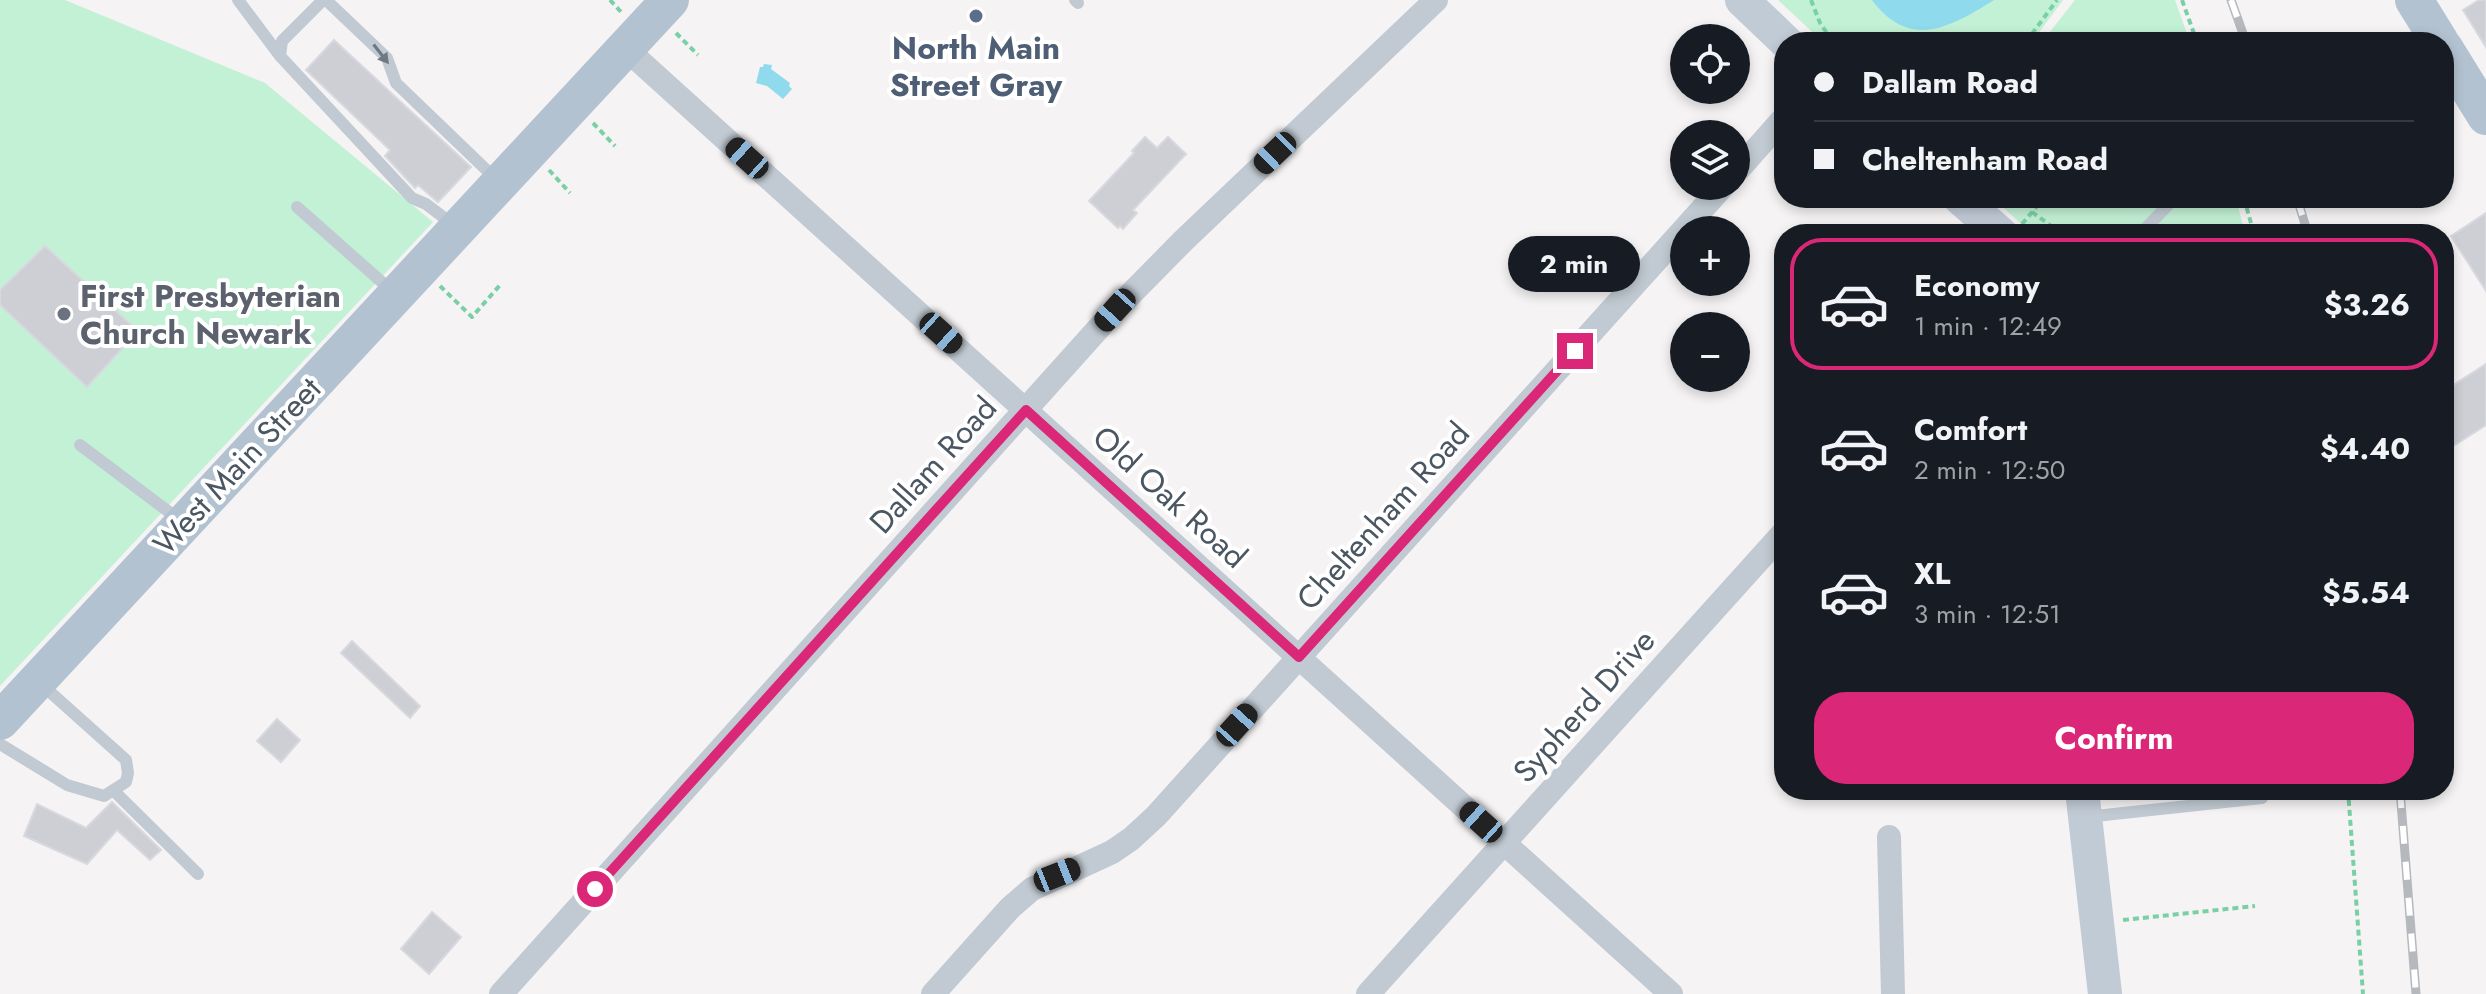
<!DOCTYPE html>
<html lang="en">
<head>
<meta charset="utf-8">
<style>
	body { margin:0; font-family:Jost,sans-serif; background:#242831; color:#f1f3f6; height:100vh; display:flex; flex-direction:column; font-size:30px; white-space:nowrap }
	* { box-sizing:border-box; margin:0 }
	p { font-size:26px; color:#9ea1a6 }
	.icon { flex:none; width:44px; height:44px; fill:none; stroke:currentColor; stroke-width:2; stroke-linecap:round; stroke-linejoin:round }
	.map { position:relative; flex:1; overflow:hidden }
	.panel { position:absolute; left:1774px; top:224px; width:680px; height:576px; display:flex; flex-direction:column; background:#171b24; border-radius:32px; box-shadow:0 4px 12px #0003 }
	.panel>* { flex:none }
	.hud { position:absolute; left:1774px; top:32px; width:680px; height:176px; border-radius:32px; box-shadow:0 4px 12px #0003; display:grid; align-content:center; height:176px; padding:0 40px; background:#171b24 }
	.controls { position:absolute; left:1670px; top:24px; display:grid; gap:16px }
	.controls a { display:grid; place-items:center; width:80px; height:80px; border-radius:50%; background:#171b24; box-shadow:0 4px 12px #0003; font-size:40px }
	.end { position:absolute; width:36px; height:36px; margin:-18px; border:10px solid #db2777; background:#fff; box-shadow:0 0 0 4px #fff }
	.from { border-radius:50% }
	.bubble { position:absolute; height:56px; border-radius:28px; background:#171b24; box-shadow:0 4px 12px #0003; font-size:26px; font-weight:700; line-height:56px; text-align:center }
	.car { position:absolute; width:24px; height:48px; margin:-24px -12px; border-radius:10px; box-shadow:0 0 6px 2px #0007; background:linear-gradient(#222 24%,#8ab4d8 0 40%,#222 0 76%,#8ab4d8 0 86%,#222 0) }
	.hud b { display:flex; align-items:center; gap:28px; height:76px; font-size:30px }
	.hud b+b { border-top:2px solid #363941 }
	.hud i { width:20px; height:20px; background:#f1f3f6 }
	ul { padding:14px 0 0; list-style:none }
	li { display:flex; align-items:center; gap:24px; height:132px; margin:0 16px 12px; padding:0 24px; border:4px solid transparent; border-radius:32px }
	li div { flex:1 }
	li b { display:block; font-size:30px }
	li em { font-style:normal; font-weight:700 }
	li.selected { border-color:#db2777 }
	li>.icon { width:72px; height:72px; stroke-width:1.5 }
	.primary-button { display:flex; gap:16px; margin-top:auto; padding:16px 40px }
	.primary-button a { flex:1; height:92px; border-radius:32px; background:#db2777; color:#fff; font-size:32px; font-weight:700; line-height:92px; text-align:center }
	.map>svg:first-child { display:block }
</style>
</head>
<body>
<div class="map">
<svg width="2486" height="994" viewBox="0 0 2486 994">
	<rect width="100%" height="100%" fill="#f5f3f3"/>
	<!-- green -->
	<path fill="#c3f1d5" d="M0,0H65L265,83L433,222L0,686Z
		M1778,0H2063L2032,42H1823Z
		M2075,0H2175L2190,42H2042Z
		M1993,198H2236L2245,234H2032Z"/>
	<!-- water -->
	<path fill="#90daee" d="M1872,0H1994C1950,28 1909,50 1872,0Z
		M764,64L772,65L771,69L790,83L789,86L792,89L783,99L767,86L756,83L760,67H763Z"/>
	<!-- building -->
	<path fill="#cdcfd5" stroke="#d7d9de" stroke-width="2" d="M2479,0H2486V47L2463,10Z
		M334,40L471,167L438,202L418,185L415,188L385,156L390,150L306,70Z
		M1145,137L1157,148L1168,137L1186,154L1133,210L1137,213L1123,229L1120,226L1118,228L1089,201L1134,153L1132,151Z
		M2486,213V291L2451,236Z
		M45,246L138,331L87,387L0,305V290Z
		M2486,364V425L2444,452V391Z
		M352,641L420,706L410,718L341,653Z
		M277,719L300,740L281,762L257,741Z
		M112,802L161,850L150,860L117,830L87,864L24,836L37,804L86,828Z
		M432,912L461,937L429,974L401,949Z"/>
	<g fill="none" stroke-linecap="round" stroke-linejoin="round">
		<!-- path -->
		<path stroke="#7ad0a6" stroke-width="4" stroke-dasharray="6 4" stroke-linecap="butt" d="M610,0L622,13
			M1811,0L1820,23L1833,42
			M2182,0L2197,42
			M676,33L698,55
			M2026,42L2057,0
			M593,123L615,146
			M549,170L570,193
			M2244,198L2254,234
			M2032,212L2054,228L2068,234
			M2022,224L2044,198
			M440,286L472,317L500,285
			M2348,790L2363,994
			M2123,920L2255,906"/>
		<!-- lane -->
		<path stroke="#c1cad2" stroke-width="12" d="M238,0L280,56
			M323,0L282,41L280,56L412,198L426,204L455,226
			M326,0L387,58L396,83L498,181
			M1075,0L1078,3
			M297,207L393,292
			M2140,234L2175,198
			M80,445L181,521
			M0,744L67,785L104,796L126,782L128,773L126,760L40,683
			M114,791L198,874
			M2086,817L2262,798L2261,790"/>
		<!-- street -->
		<path stroke="#c1cad2" stroke-width="24" d="M625,48L1671,994
			M1736,172L1784,118
			M1889,837L1893,994
			M501,994L1115,310L1183,241L1436,0
			M933,994L1010,908L1032,889L1112,852L1131,839L1156,816L1723,186
			M1368,994L1784,532"/>
		<!-- secondary -->
		<path stroke="#c1cbd6" stroke-width="34" d="M1742,0L1786,42
			M1960,198L2001,234
			M2082,790L2105,994"/>
		<!-- primary -->
		<path stroke="#b3c2d1" stroke-width="38" d="M2414,0L2440,42
			M2444,48L2486,116
			M0,721L670,0"/>
		<defs>
			<path id="rail" d="M2231,0L2246,42
				M2297,198L2308,234
				M2400,790L2416,994"/>
		</defs>
		<!-- rail casing -->
		<use href="#rail" stroke="#b5b8bd" stroke-width="9"/>
		<!-- rail -->
		<use href="#rail" stroke="#fff" stroke-width="6" stroke-dasharray="18" stroke-linecap="butt"/>
	</g>
	<!-- one-way arrows -->
	<defs><path id="oneway-solid" d="M-6-.8H1V-3.2L6.5 0L1 3.2V.8H-6Z" transform="scale(2)"/></defs>
	<use fill="#6e7983" href="#oneway-solid" transform="translate(381 54) rotate(52)"/>
	<g fill="none" stroke-linecap="round" stroke-linejoin="round">
		<!-- route -->
		<path stroke="#db2777" stroke-width="10" d="M595,889L1026,410L1299,657L1575,351"/>
	</g>
	<!-- markers -->
	<circle fill="#5c6f8a" stroke="#fff" stroke-width="3" cx="976" cy="16" r="8"/>
	<circle fill="#6b7280" stroke="#fff" stroke-width="3" cx="64" cy="314" r="8"/>
	<g text-anchor="middle" stroke-width="8" stroke-linejoin="round" paint-order="stroke">
		<!-- service labels -->
		<g font-size="32" font-weight="bold" fill="#4e5e75" stroke="#fff">
			<text x="976" y="59">North Main<tspan x="976" dy="37">Street Gray</tspan></text>
		</g>
		<!-- worship labels -->
		<g font-size="32" font-weight="bold" fill="#5b616d" stroke="#fff" text-anchor="start">
			<text x="80" y="307">First Presbyterian<tspan x="80" dy="37">Church Newark</tspan></text>
		</g>
		<!-- street labels -->
		<g font-size="32" fill="#4a5661" stroke="#fff">
			<text transform="translate(933 465) rotate(-48)" y="11">Dallam Road</text>
			<text transform="translate(237 466) rotate(-47)" y="11">West Main Street</text>
			<text transform="translate(1170 497) rotate(42)" y="11">Old Oak Road</text>
			<text transform="translate(1383 516) rotate(-48)" y="11">Cheltenham Road</text>
			<text transform="translate(1584 706) rotate(-48)" y="11">Sypherd Drive</text>
		</g>
	</g>
</svg>
<div class="controls">
<a><svg class="icon" aria-label="locate" viewBox="0 0 24 24"><circle cx="12" cy="12" r="6"/><path d="M12 2v4M12 18v4M2 12h4M18 12h4"/></svg></a>
<a><svg class="icon" aria-label="layers" viewBox="0 0 24 24"><path d="M12 4l9 5-9 5-9-5zM3 14l9 5 9-5"/></svg></a>
<a>+</a>
<a>−</a>
</div>
<i class="end from" style="left:595px;top:889px"></i>
<i class="end" style="left:1575px;top:351px"></i>
<div class="bubble" style="left:1508px;top:236px;width:132px">2 min</div>
<i class="car" style="left:1275px;top:153px;rotate:226deg"></i>
<i class="car" style="left:747px;top:158px;rotate:312deg"></i>
<i class="car" style="left:1115px;top:310px;rotate:222deg"></i>
<i class="car" style="left:941px;top:333px;rotate:132deg"></i>
<i class="car" style="left:1237px;top:725px;rotate:42deg"></i>
<i class="car" style="left:1481px;top:822px;rotate:312deg"></i>
<i class="car" style="left:1057px;top:875px;rotate:68deg"></i>
<div class="hud">
<b><i class="from"></i>Dallam Road</b>
<b><i></i>Cheltenham Road</b>
</div>
<section class="panel">
<ul>
<li class="selected"><svg class="icon" aria-label="car" viewBox="0 0 24 24"><path d="M5 17H2v-5l4-1 3-4h7l3 4 3 1v5h-3M9 17h6M6 11h13"/><circle cx="7" cy="17" r="2"/><circle cx="17" cy="17" r="2"/></svg><div><b>Economy</b><p>1 min · 12:49</p></div><em>$3.26</em></li>
<li><svg class="icon" aria-label="car" viewBox="0 0 24 24"><path d="M5 17H2v-5l4-1 3-4h7l3 4 3 1v5h-3M9 17h6M6 11h13"/><circle cx="7" cy="17" r="2"/><circle cx="17" cy="17" r="2"/></svg><div><b>Comfort</b><p>2 min · 12:50</p></div><em>$4.40</em></li>
<li><svg class="icon" aria-label="car" viewBox="0 0 24 24"><path d="M5 17H2v-5l4-1 3-4h7l3 4 3 1v5h-3M9 17h6M6 11h13"/><circle cx="7" cy="17" r="2"/><circle cx="17" cy="17" r="2"/></svg><div><b>XL</b><p>3 min · 12:51</p></div><em>$5.54</em></li>
</ul>
<div class="primary-button"><a>Confirm</a></div>
</section>
</div>
</body>
</html>
